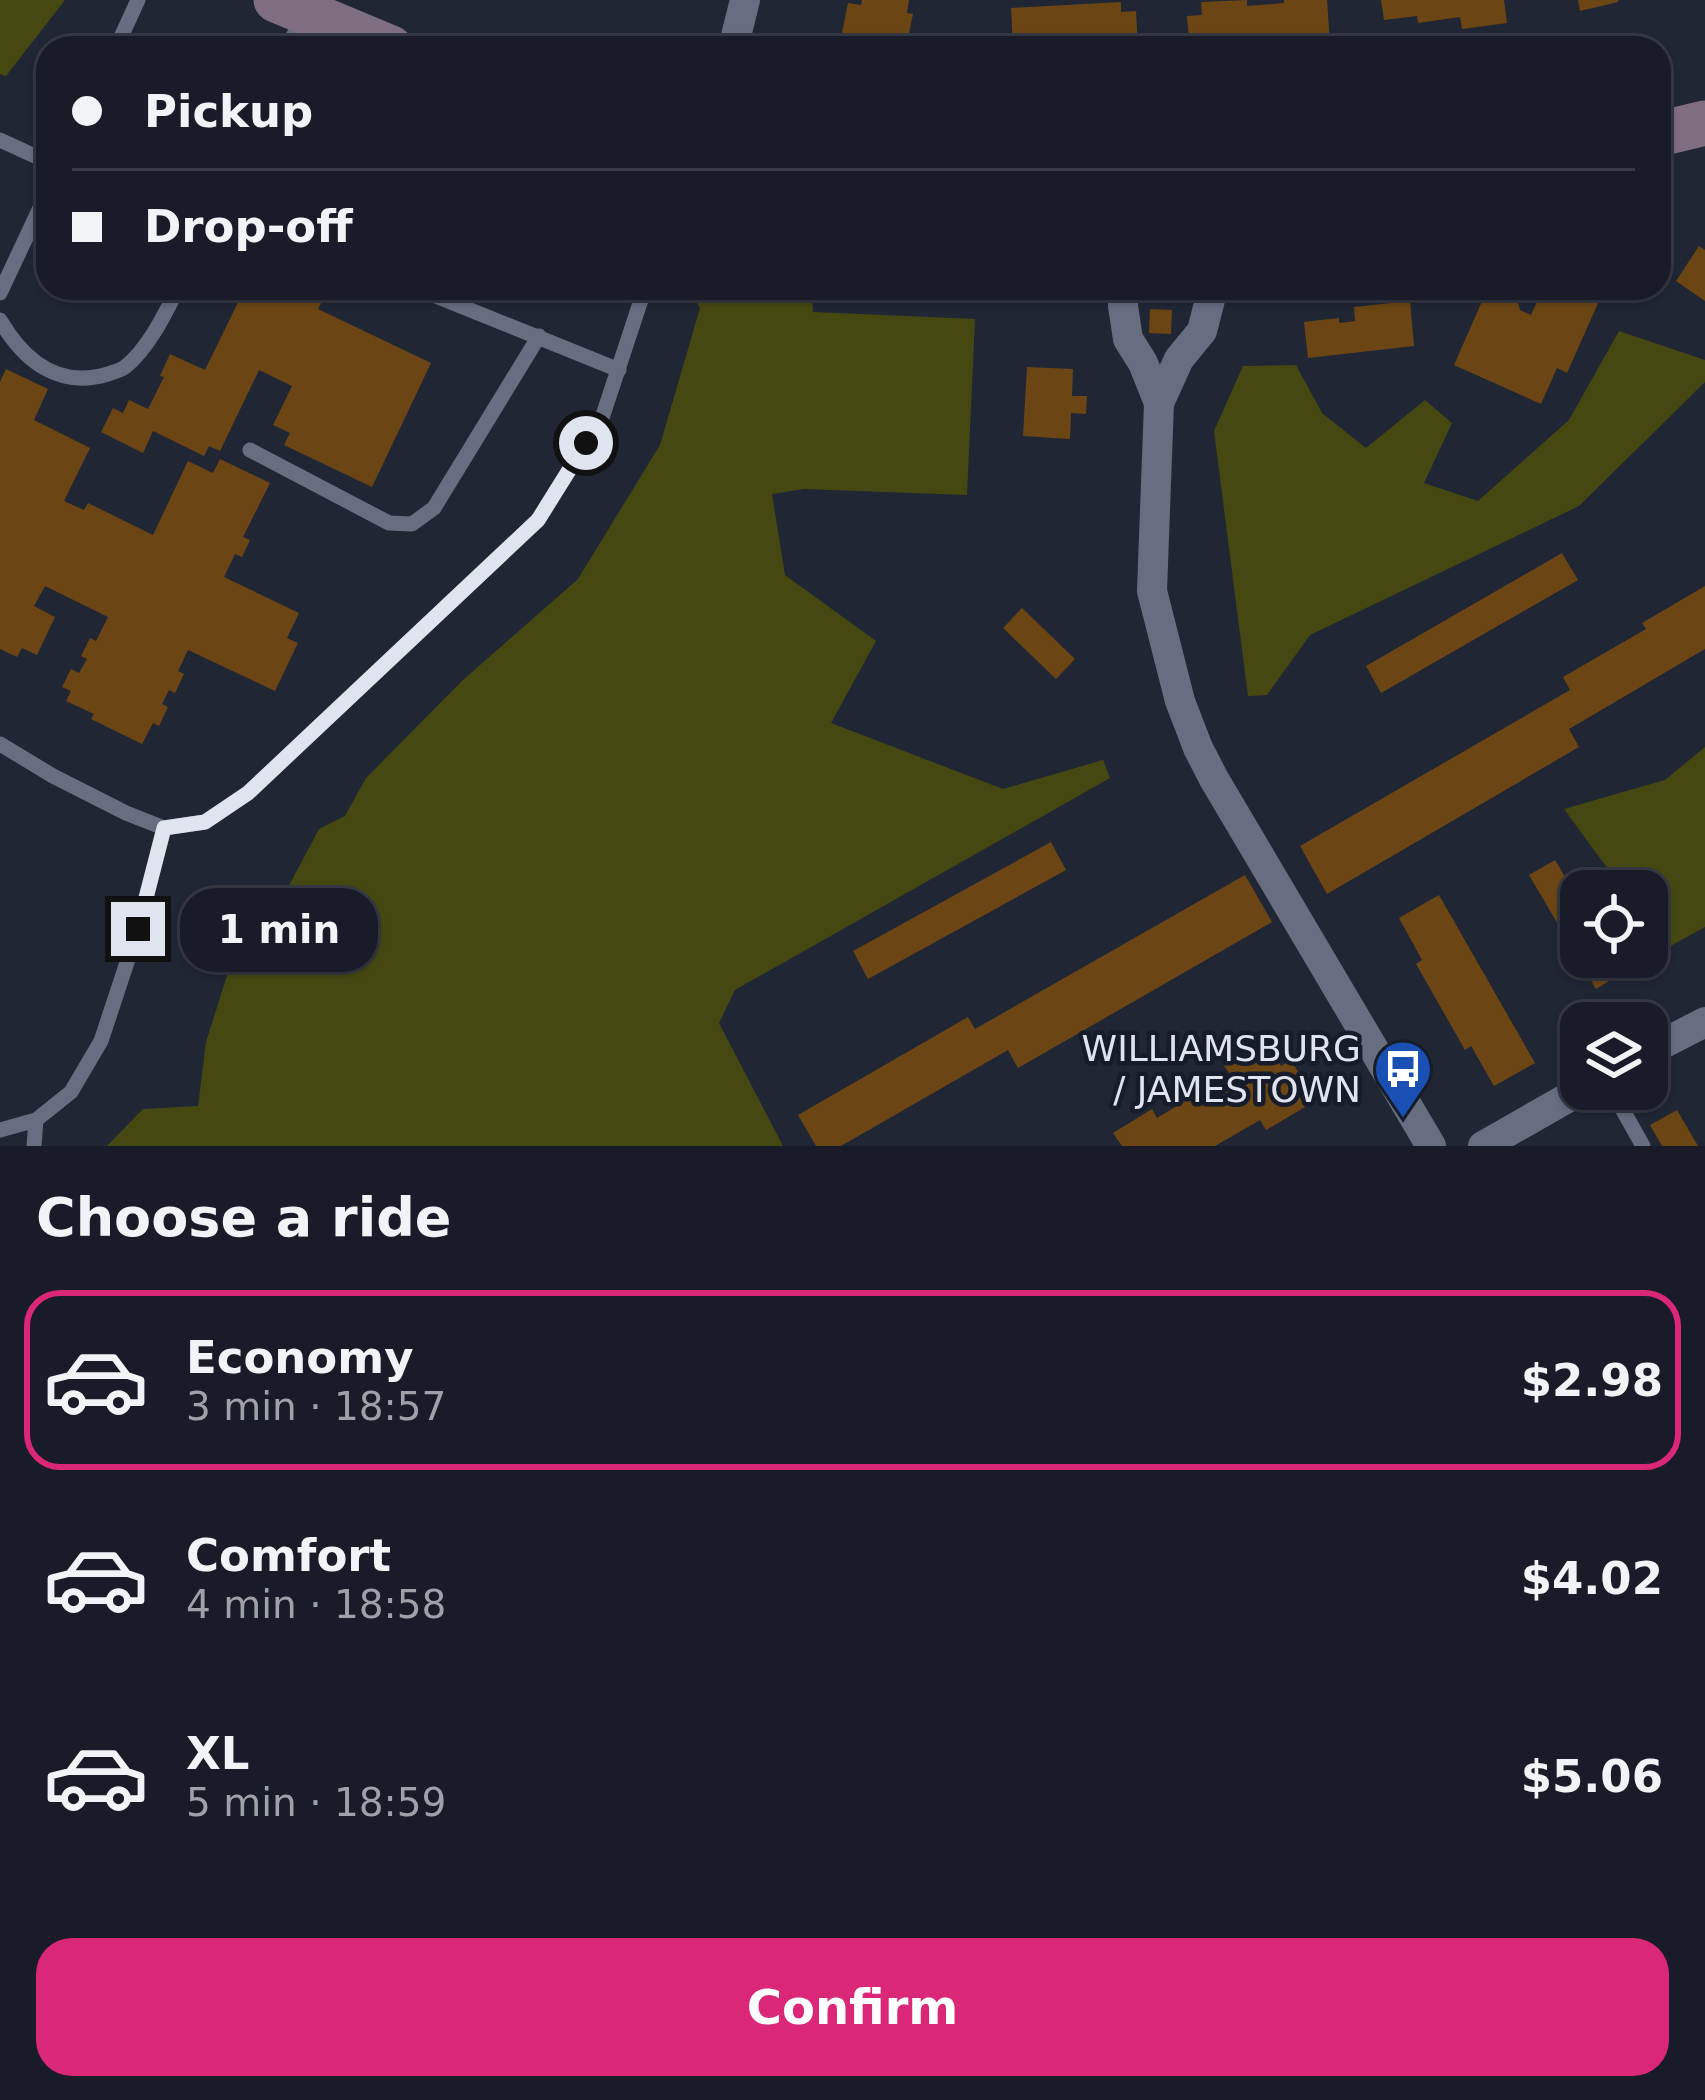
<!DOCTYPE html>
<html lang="en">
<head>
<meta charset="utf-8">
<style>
	body { margin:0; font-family:"DejaVu Sans",sans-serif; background:#222530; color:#f1f3f6; height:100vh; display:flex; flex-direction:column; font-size:45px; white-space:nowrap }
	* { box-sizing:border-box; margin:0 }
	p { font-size:39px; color:#9fa1a8 }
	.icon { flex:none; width:66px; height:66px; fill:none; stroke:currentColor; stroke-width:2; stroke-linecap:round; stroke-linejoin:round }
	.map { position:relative; height:1146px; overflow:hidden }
	.sheet { display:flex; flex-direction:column; background:#191c28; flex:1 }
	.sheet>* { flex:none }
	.hud { position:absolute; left:36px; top:36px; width:1635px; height:264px; border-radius:36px; box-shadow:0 3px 9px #0004,0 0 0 3px #373a45; display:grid; align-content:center; height:264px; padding:0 36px; background:#191c28 }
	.controls { position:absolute; left:1560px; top:870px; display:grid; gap:24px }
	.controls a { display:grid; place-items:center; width:108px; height:108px; border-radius:24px; background:#191c28; box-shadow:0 3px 9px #0004,0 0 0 3px #373a45; font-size:60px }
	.end { position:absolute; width:54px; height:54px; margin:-27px; border:15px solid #e0e4ee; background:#111; box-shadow:0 0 0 6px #111 }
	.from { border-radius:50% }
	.bubble { position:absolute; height:84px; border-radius:36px; background:#191c28; box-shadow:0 3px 9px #0004,0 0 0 3px #373a45; font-size:39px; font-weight:800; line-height:84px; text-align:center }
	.hud b { display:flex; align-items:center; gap:42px; height:114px; font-size:45px }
	.hud b+b { border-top:3px solid #373a45 }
	.hud i { width:30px; height:30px; background:#f1f3f6 }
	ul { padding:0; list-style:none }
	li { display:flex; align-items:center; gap:36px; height:180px; margin:0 24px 18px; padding:0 12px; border:6px solid transparent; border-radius:36px }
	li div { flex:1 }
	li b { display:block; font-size:45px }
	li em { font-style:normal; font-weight:800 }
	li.active { border-color:#db2777 }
	li>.icon { width:108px; height:108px; stroke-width:1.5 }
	h2 { padding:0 36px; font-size:54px; line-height:144px }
	.action { display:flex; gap:24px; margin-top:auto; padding:24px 36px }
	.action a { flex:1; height:138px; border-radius:36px; background:#db2777; color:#fff; font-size:48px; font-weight:800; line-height:138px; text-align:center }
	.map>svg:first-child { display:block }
</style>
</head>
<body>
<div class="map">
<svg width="1705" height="1146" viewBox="0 0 1705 1146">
	<rect width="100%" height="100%" fill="#212635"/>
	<!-- green -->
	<path fill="#454911" d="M0,0H65L6,76L0,74Z
		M688,288H812L813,312L975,319L967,495L804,489L772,494L785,575L876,641L831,723L1003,789L1103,760L1110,778L735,990L719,1023L783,1146H107L143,1109L198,1106L206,1042L230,966L277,908L319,829L345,816L366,778L463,680L578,579L660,445L700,308Z
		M1619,331L1705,360V382L1579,506L1310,635L1267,695L1248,696L1214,431L1243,366L1296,365L1322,413L1366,448L1425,400L1452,423L1424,483L1478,501L1569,420Z
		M1705,747V927L1665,949L1647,923V891H1624L1564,809L1665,780Z"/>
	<!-- building -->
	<path fill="#6b4614" d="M862,0H909L907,13L913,14L906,48H889L841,38L848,3L861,5Z
		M1247,0V6L1284,3V0H1327L1330,43L1260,48H1190L1187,16L1202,15L1201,2Z
		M1381,0H1504L1507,23L1462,29L1460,17L1418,23L1417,16L1384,20Z
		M1578,0H1618V2L1580,11Z
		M1121,2V12L1136,11L1138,48H1013L1011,8Z
		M1699,246L1705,250V301L1676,281Z
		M245,288L268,297L272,288H306L324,297L318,309L431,363L372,487L284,445L290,433L273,425L292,386L259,370L220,451L209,446L204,456L153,431L143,453L101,432L113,408L123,413L129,400L148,409L164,377L160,376L170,354L205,370Z
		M1496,288L1515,292L1520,310L1531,315L1543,288H1570L1599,301L1567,373L1557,368L1541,404L1454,365L1487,290Z
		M1410,301L1414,346L1308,358L1304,322L1339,318V323L1355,321L1354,307Z
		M1150,309L1172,310L1171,334L1149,333Z
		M1027,367L1073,369L1072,396H1087L1086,414L1071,413L1070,439L1023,436Z
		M6,369L48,389L34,420L90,448L64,501L84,510L88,503L153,535L188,461L213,473L220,459L270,483L243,537L250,540L242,557L235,554L224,577L299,613L287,638L298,643L275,691L188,650L178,671L184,674L175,693L169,690L162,704L168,707L159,726L153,723L142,744L91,719L94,714L66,701L71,691L62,687L71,669L79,673L87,659L81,656L90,638L96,641L108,617L45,586L34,606L55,617L37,655L22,648L17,657L0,649V382Z
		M1562,553L1578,580L1381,693L1366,666Z
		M1705,586V649L1569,729L1579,747L1327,894L1300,846L1570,690L1563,677L1646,629L1642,623Z
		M1022,608L1075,659L1056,679L1003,628Z
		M1051,842L1066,870L868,979L853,951Z
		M1555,860L1581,904V957H1613L1622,973L1596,989L1529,875Z
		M1245,875L1272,922L1018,1068L1008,1050L841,1146H816L798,1115L968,1017L975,1029Z
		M1439,895L1535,1063L1494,1086L1471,1046L1465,1050L1416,964L1422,960L1399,918Z
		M1266,1041L1281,1066L1291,1060L1304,1082L1295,1088L1305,1107L1266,1130L1260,1120L1215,1146H1122L1113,1133L1152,1109L1157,1118L1230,1074L1224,1066Z
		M1677,1110L1698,1146H1662L1650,1125Z"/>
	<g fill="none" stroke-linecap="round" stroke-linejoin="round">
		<!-- service -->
		<path stroke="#676e80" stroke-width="15" d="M116,48L138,0
			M287,48L302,19
			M0,140L48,162
			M416,288L619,370
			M0,293L48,191
			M0,320C24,361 59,389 108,374C114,372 121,370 125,367C148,349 165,314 178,288
			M250,450L389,523L412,524L434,508L539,336
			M0,744L53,776L126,813L164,828L205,822L248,793L538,520L602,418L645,288
			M1611,1089L1643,1146
			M0,1130L36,1120L71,1092L101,1041L138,929L164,828
			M34,1146L36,1120"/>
		<!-- minor -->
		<path stroke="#676e80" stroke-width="30" d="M733,48L745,0
			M1124,288L1123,306L1128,339L1143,363L1159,403
			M1213,288L1202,331L1179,359L1159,403L1152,591L1180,701L1198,748L1214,779L1431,1146
			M1647,1052L1705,1022
			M1483,1146L1583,1089"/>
		<!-- secondary -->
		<path stroke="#7f6e80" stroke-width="45" d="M276,0L391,48
			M1659,134L1705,123"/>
	</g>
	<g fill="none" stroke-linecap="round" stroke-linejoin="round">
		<!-- route -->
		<path stroke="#e0e4ee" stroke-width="15" d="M138,929L164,828L205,822L248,793L538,520L586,443"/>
	</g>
	<!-- icons -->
	<defs>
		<symbol id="bus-pin" viewBox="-11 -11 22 30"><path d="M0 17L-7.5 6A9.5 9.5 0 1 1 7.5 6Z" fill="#1a4fb4" stroke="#171c2b"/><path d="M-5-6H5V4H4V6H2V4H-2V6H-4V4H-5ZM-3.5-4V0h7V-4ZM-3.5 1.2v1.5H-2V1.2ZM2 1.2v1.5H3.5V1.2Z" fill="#fff"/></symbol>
	</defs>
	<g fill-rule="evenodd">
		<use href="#bus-pin" x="1370" y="1036" width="66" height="90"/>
	</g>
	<g text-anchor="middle" stroke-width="9" stroke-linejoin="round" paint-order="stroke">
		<!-- poi labels -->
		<g font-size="36" fill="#e0e4ee" stroke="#171c2b" text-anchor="end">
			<text x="1361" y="1061">WILLIAMSBURG<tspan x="1361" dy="41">/ JAMESTOWN</tspan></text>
		</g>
	</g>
</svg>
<div class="controls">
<a><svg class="icon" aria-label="locate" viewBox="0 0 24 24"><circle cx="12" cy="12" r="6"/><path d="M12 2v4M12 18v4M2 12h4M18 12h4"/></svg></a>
<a><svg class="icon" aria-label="layers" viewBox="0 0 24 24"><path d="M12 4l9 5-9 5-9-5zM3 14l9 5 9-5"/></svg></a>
</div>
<i class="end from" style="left:586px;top:443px"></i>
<i class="end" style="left:138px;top:929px"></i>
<div class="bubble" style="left:180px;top:888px;width:198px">1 min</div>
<div class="hud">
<b><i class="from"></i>Pickup</b>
<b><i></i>Drop-off</b>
</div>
</div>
<section class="sheet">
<h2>Choose a ride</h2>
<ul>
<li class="active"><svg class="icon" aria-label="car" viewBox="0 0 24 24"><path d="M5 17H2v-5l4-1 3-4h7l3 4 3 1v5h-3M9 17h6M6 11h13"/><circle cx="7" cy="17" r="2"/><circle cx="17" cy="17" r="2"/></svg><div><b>Economy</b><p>3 min · 18:57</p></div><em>$2.98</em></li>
<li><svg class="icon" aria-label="car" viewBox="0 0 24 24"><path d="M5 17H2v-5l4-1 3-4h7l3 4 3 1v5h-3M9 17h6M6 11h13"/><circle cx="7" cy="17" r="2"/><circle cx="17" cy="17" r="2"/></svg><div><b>Comfort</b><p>4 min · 18:58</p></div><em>$4.02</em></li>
<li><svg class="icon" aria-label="car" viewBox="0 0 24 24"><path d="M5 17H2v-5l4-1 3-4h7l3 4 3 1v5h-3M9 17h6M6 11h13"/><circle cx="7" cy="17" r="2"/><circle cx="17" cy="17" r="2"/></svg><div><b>XL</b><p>5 min · 18:59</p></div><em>$5.06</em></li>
</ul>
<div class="action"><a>Confirm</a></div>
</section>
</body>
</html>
